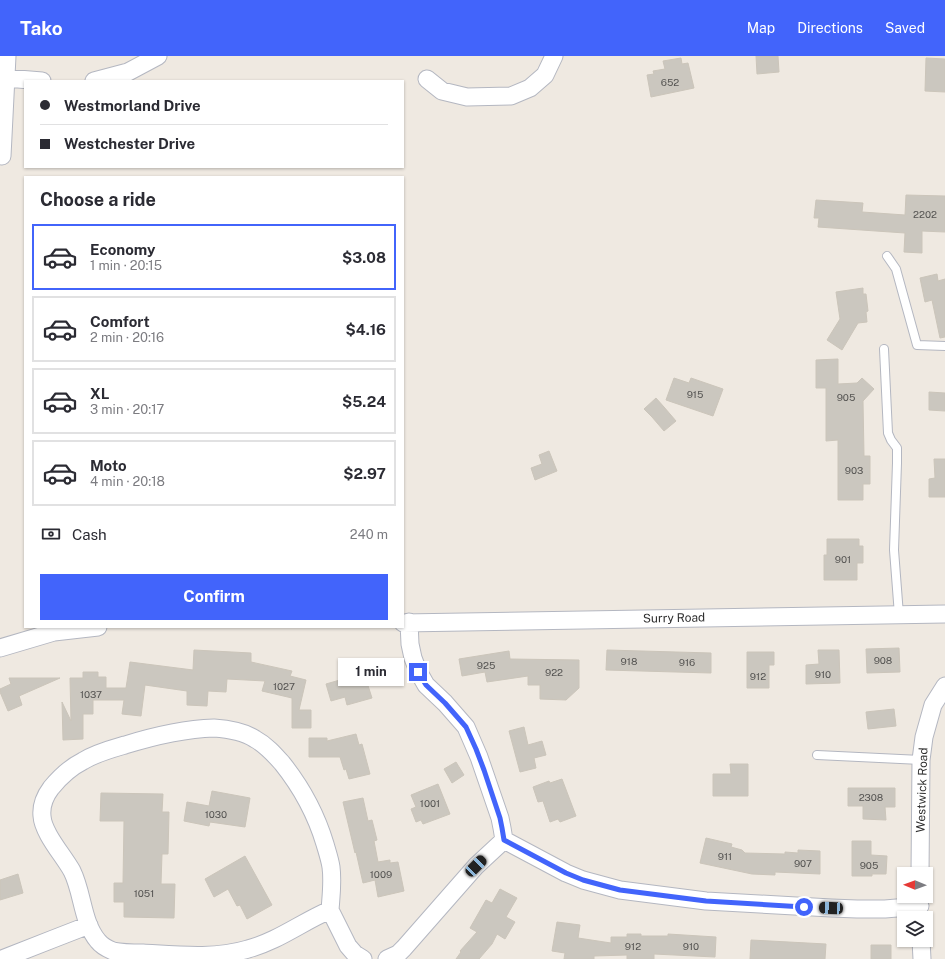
<!DOCTYPE html>
<html lang="en">
<head>
<meta charset="utf-8">
<style>
	body { margin:0; font-family:"Public Sans",sans-serif; background:#f2f2f3; color:#2b2b33; height:100vh; display:flex; flex-direction:column; font-size:15px; white-space:nowrap }
	* { box-sizing:border-box; margin:0 }
	p { font-size:13px; color:#7c7c81 }
	.icon { flex:none; width:22px; height:22px; fill:none; stroke:currentColor; stroke-width:2; stroke-linecap:round; stroke-linejoin:round }
	.map { position:relative; flex:1; overflow:hidden }
	.sheet { position:absolute; left:24px; top:120px; width:380px; height:452px; display:flex; flex-direction:column; background:#fff; border-radius:0px; box-shadow:0 1px 3px #0004 }
	.sheet>* { flex:none }
	.top-card { position:absolute; left:24px; top:24px; width:380px; height:88px; border-radius:0px; box-shadow:0 1px 3px #0004; display:grid; align-content:center; height:88px; padding:0 16px; background:#fff }
	.needle { width:26px; rotate:271deg }
	.buttons { position:absolute; left:897px; top:811px; display:grid; gap:8px }
	.buttons a { display:grid; place-items:center; width:36px; height:36px; border-radius:0px; background:#fff; box-shadow:0 1px 3px #0004; font-size:20px }
	.end { position:absolute; width:18px; height:18px; margin:-9px; border:5px solid #4264fb; background:#fff; box-shadow:0 0 0 2px #fff }
	.from { border-radius:50% }
	.bubble { position:absolute; height:28px; border-radius:0px; background:#fff; box-shadow:0 1px 3px #0004; font-size:13px; font-weight:700; line-height:28px; text-align:center }
	.car { position:absolute; width:12px; height:24px; margin:-12px -6px; border-radius:5px; box-shadow:0 0 3px 1px #0007; background:linear-gradient(#222 24%,#8ab4d8 0 40%,#222 0 76%,#8ab4d8 0 86%,#222 0) }
	.top-card b { display:flex; align-items:center; gap:14px; height:38px; font-size:15px }
	.top-card b+b { border-top:1px solid #e1e1e2 }
	.top-card i { width:10px; height:10px; background:#2b2b33 }
	ul { padding:0; list-style:none }
	li { display:flex; align-items:center; gap:12px; height:66px; margin:0 8px 6px; padding:0 8px; border:2px solid #e1e1e2; border-radius:0px }
	li div { flex:1 }
	li b { display:block; font-size:15px }
	li em { font-style:normal; font-weight:700 }
	li.on { border-color:#4264fb }
	li>.icon { width:36px; height:36px; stroke-width:1.5 }
	h2 { padding:0 16px; font-size:18px; line-height:48px }
	.pay { display:flex; align-items:center; gap:10px; height:44px; padding:0 16px; font-size:15px }
	.pay p { margin-inline-start:auto }
	.primary-button { display:flex; gap:8px; margin-top:auto; padding:8px 16px }
	.primary-button a { flex:1; height:46px; border-radius:0px; background:#4264fb; color:#fff; font-size:16px; font-weight:700; line-height:46px; text-align:center }
	header { display:flex; align-items:center; gap:24px; box-sizing:border-box; height:56px; padding:0 20px; background:#4264fb; color:#fff }
	header strong { font-size:19px }
	nav { display:flex; gap:22px; margin-inline-start:auto; font-size:14px }
	.map>svg:first-child { display:block }
</style>
</head>
<body>
<header>
<strong>Tako</strong>
<nav><a>Map</a><a>Directions</a><a>Saved</a></nav>
</header>
<div class="map">
<svg width="945" height="903" viewBox="0 0 945 903">
	<rect width="100%" height="100%" fill="#efe9e1"/>
	<!-- building -->
	<path fill="#cbc7bf" stroke="#cbc5ba" d="M756,0H778L779,16L757,18Z
		M681,2L682,8L688,7L694,32L651,41L647,19L654,18L653,15L665,13L663,5Z
		M926,2L945,3V36L925,35Z
		M906,139L945,140V176L922,175V197L904,196L905,177L818,171L819,162H814L816,144L863,147L862,156L905,159Z
		M937,218L938,225L945,223V281L940,282L932,244L925,246L920,222Z
		M863,232V238H866L868,255L866,256L867,266L858,267L842,294L827,284L840,263L836,236Z
		M838,303V328L857,327L862,322L874,333L863,345L864,400H870V428H863V444H838V384L826,385V332H816V304Z
		M674,322L689,327L691,322L723,333L713,360L666,344Z
		M929,336L945,337V355L929,354Z
		M656,342L664,351L676,365L664,375L652,361L644,353Z
		M549,395L557,415L535,424L531,412L542,408L539,399Z
		M934,403H945V441H929V423L935,422Z
		M827,483H859V490H863V507H857V524H824V499H827Z
		M899,592L900,616L867,617L866,593Z
		M194,594L251,597V606L292,615L290,620L306,624L299,654H311V672H292V642L262,635L265,625L227,623L226,636L208,635L207,650L187,649V635L145,629L141,660L122,658L124,644H93V658H83V683L63,684L62,646L71,665L70,622H83V616H98V621H106V632H126L130,606L193,614Z
		M607,594L711,597V617L606,614Z
		M818,594H839L840,627L806,628V609L819,608Z
		M509,595L510,603L579,604V632L566,644L540,643V629H528V620L487,626L485,616L462,620L459,603Z
		M747,596H774V609H769V632H747Z
		M364,617L372,642L347,649L345,641L331,645L326,628Z
		M9,622H60L19,640L22,649L8,655L0,636V633L11,628Z
		M894,653L896,670L868,673L866,656Z
		M524,671L528,689L542,685L546,699L534,702L536,712L520,716L509,675Z
		M356,678L359,689L362,688L370,718L349,723L346,713L344,714L340,701H309V682H327V685Z
		M456,706L464,719L452,727L444,713Z
		M730,708H748V740H713V718H731Z
		M562,723L576,760L560,766L558,763L550,766L543,745L538,746L533,731L549,725L550,727Z
		M438,728L450,758L423,768L421,764L416,766L411,753L416,751L411,739Z
		M848,732H895V751H885L886,764L863,763V750H848Z
		M212,735L250,742L245,771L210,766L209,770L184,765L187,746L209,750Z
		M101,737L163,738L162,756H169L168,798H162L161,828H175L174,862L124,861V846H114V827H123L124,765H100Z
		M363,742L368,765L372,764L377,784L374,785L378,806L390,804V807L398,806L404,835L378,841L375,824L363,827L356,796L355,797L343,746Z
		M706,782L732,788L731,791L742,794L745,797L785,798V796L798,797V794L820,795V818L775,816V819L752,818L700,807Z
		M852,785H871V799L887,800L886,818H872V820H852Z
		M245,800L272,849L247,863L240,849L237,850L228,833L214,841L205,823Z
		M18,818L23,837L0,844V824Z
		M500,833L517,842L506,861L515,866L505,883L497,878L492,888L479,903H456L461,896L460,895L477,876L470,872L486,844L492,847Z
		M557,866L580,869L578,882L611,887V881H627V878H641V880H668V878L716,881L715,901L654,898V903H627V899L594,900V903H564L565,897L552,895Z
		M751,884L826,888L825,903H750Z
		M871,889H891V903H871Z"/>
	<g fill="none" stroke-linecap="round" stroke-linejoin="round">
		<defs>
			<path id="lane" d="M887,200L896,213L917,289L945,290
				M884,293L888,377L891,384L897,392V407L894,494L899,559
				M817,699L921,704"/>
			<path id="street" d="M6,22L42,25
				M427,23L442,35L467,41L511,40L530,32L545,19L554,0
				M94,25L128,16L158,0
				M2,100L7,0
				M409,566L410,588L413,602L418,615L426,629L445,647L466,671L479,701L500,762L502,772L504,784
				M403,567L945,558
				M0,592L54,576L98,571
				M214,672C228,673 243,675 255,683C266,689 274,698 282,707C302,732 316,758 325,788C327,795 330,804 331,811C333,826 331,840 330,854C302,866 278,885 248,893C215,903 178,899 143,897C133,897 123,897 113,895C108,893 102,890 98,885C82,866 83,837 72,815C63,799 43,777 42,760C41,750 45,740 51,732C60,721 71,711 83,705C96,697 111,693 125,689C154,680 184,673 214,672Z
				M504,784L566,817L583,824L620,834L706,845L831,852L857,853H885L920,850
				M920,818L921,704L924,681L933,649L945,630
				M330,854L348,890L355,898L363,903
				M921,884L922,903
				M2,903L53,883L89,869
				M387,903L398,898L404,892L476,810L504,784"/>
		</defs>
		<!-- lane casing -->
		<use href="#lane" stroke="#b4b7c1" stroke-width="10"/>
		<!-- street casing -->
		<use href="#street" stroke="#b4b7c1" stroke-width="19"/>
		<!-- lane -->
		<use href="#lane" stroke="#fff" stroke-width="8"/>
		<!-- street -->
		<use href="#street" stroke="#fff" stroke-width="17"/>
	</g>
	<g fill="none" stroke-linecap="round" stroke-linejoin="round">
		<!-- route -->
		<path stroke="#4264fb" stroke-width="5" d="M418,616L426,629L445,647L466,671L476,693L484,714L500,762L502,772L504,784L566,817L583,824L620,834L706,845L804,851"/>
	</g>
	<g text-anchor="middle" stroke-width="3.5" stroke-linejoin="round" paint-order="stroke">
		<!-- number labels -->
		<g font-size="10" fill="#555452">
			<text x="670" y="30">652</text>
			<text x="925" y="162">2202</text>
			<text x="695" y="342">915</text>
			<text x="846" y="345">905</text>
			<text x="854" y="418">903</text>
			<text x="843" y="507">901</text>
			<text x="883" y="608">908</text>
			<text x="629" y="609">918</text>
			<text x="687" y="610">916</text>
			<text x="486" y="613">925</text>
			<text x="554" y="620">922</text>
			<text x="823" y="622">910</text>
			<text x="758" y="624">912</text>
			<text x="284" y="634">1027</text>
			<text x="91" y="642">1037</text>
			<text x="871" y="745">2308</text>
			<text x="430" y="751">1001</text>
			<text x="216" y="762">1030</text>
			<text x="725" y="804">911</text>
			<text x="803" y="811">907</text>
			<text x="869" y="813">905</text>
			<text x="381" y="822">1009</text>
			<text x="144" y="841">1051</text>
			<text x="633" y="894">912</text>
			<text x="691" y="894">910</text>
		</g>
		<!-- street labels -->
		<g font-size="12" fill="#2e2e2e" stroke="#fff">
			<text transform="translate(674 562) rotate(-1)" y="4">Surry Road</text>
			<text transform="translate(922 734) rotate(-88)" y="4">Westwick Road</text>
		</g>
	</g>
</svg>
<div class="buttons">
<a><svg class="needle" viewBox="-14 -14 28 28"><path d="M0-13l5 13h-10z" fill="#e53935"/><path d="M0 13l5-13h-10z" fill="#7c7c81"/></svg></a>
<a><svg class="icon" aria-label="layers" viewBox="0 0 24 24"><path d="M12 4l9 5-9 5-9-5zM3 14l9 5 9-5"/></svg></a>
</div>
<i class="end from" style="left:804px;top:851px"></i>
<i class="end" style="left:418px;top:616px"></i>
<div class="bubble" style="left:338px;top:602px;width:66px">1 min</div>
<i class="car" style="left:476px;top:810px;rotate:45deg"></i>
<i class="car" style="left:831px;top:852px;rotate:273deg"></i>
<div class="top-card">
<b><i class="from"></i>Westmorland Drive</b>
<b><i></i>Westchester Drive</b>
</div>
<section class="sheet">
<h2>Choose a ride</h2>
<ul>
<li class="on"><svg class="icon" aria-label="car" viewBox="0 0 24 24"><path d="M5 17H2v-5l4-1 3-4h7l3 4 3 1v5h-3M9 17h6M6 11h13"/><circle cx="7" cy="17" r="2"/><circle cx="17" cy="17" r="2"/></svg><div><b>Economy</b><p>1 min · 20:15</p></div><em>$3.08</em></li>
<li><svg class="icon" aria-label="car" viewBox="0 0 24 24"><path d="M5 17H2v-5l4-1 3-4h7l3 4 3 1v5h-3M9 17h6M6 11h13"/><circle cx="7" cy="17" r="2"/><circle cx="17" cy="17" r="2"/></svg><div><b>Comfort</b><p>2 min · 20:16</p></div><em>$4.16</em></li>
<li><svg class="icon" aria-label="car" viewBox="0 0 24 24"><path d="M5 17H2v-5l4-1 3-4h7l3 4 3 1v5h-3M9 17h6M6 11h13"/><circle cx="7" cy="17" r="2"/><circle cx="17" cy="17" r="2"/></svg><div><b>XL</b><p>3 min · 20:17</p></div><em>$5.24</em></li>
<li><svg class="icon" aria-label="car" viewBox="0 0 24 24"><path d="M5 17H2v-5l4-1 3-4h7l3 4 3 1v5h-3M9 17h6M6 11h13"/><circle cx="7" cy="17" r="2"/><circle cx="17" cy="17" r="2"/></svg><div><b>Moto</b><p>4 min · 20:18</p></div><em>$2.97</em></li>
</ul>
<div class="pay"><svg class="icon" aria-label="cash" viewBox="0 0 24 24"><path d="M3 7h18v10H3z"/><circle cx="12" cy="12" r="2"/></svg>Cash<p>240 m</p></div>
<div class="primary-button"><a>Confirm</a></div>
</section>
</div>
</body>
</html>
